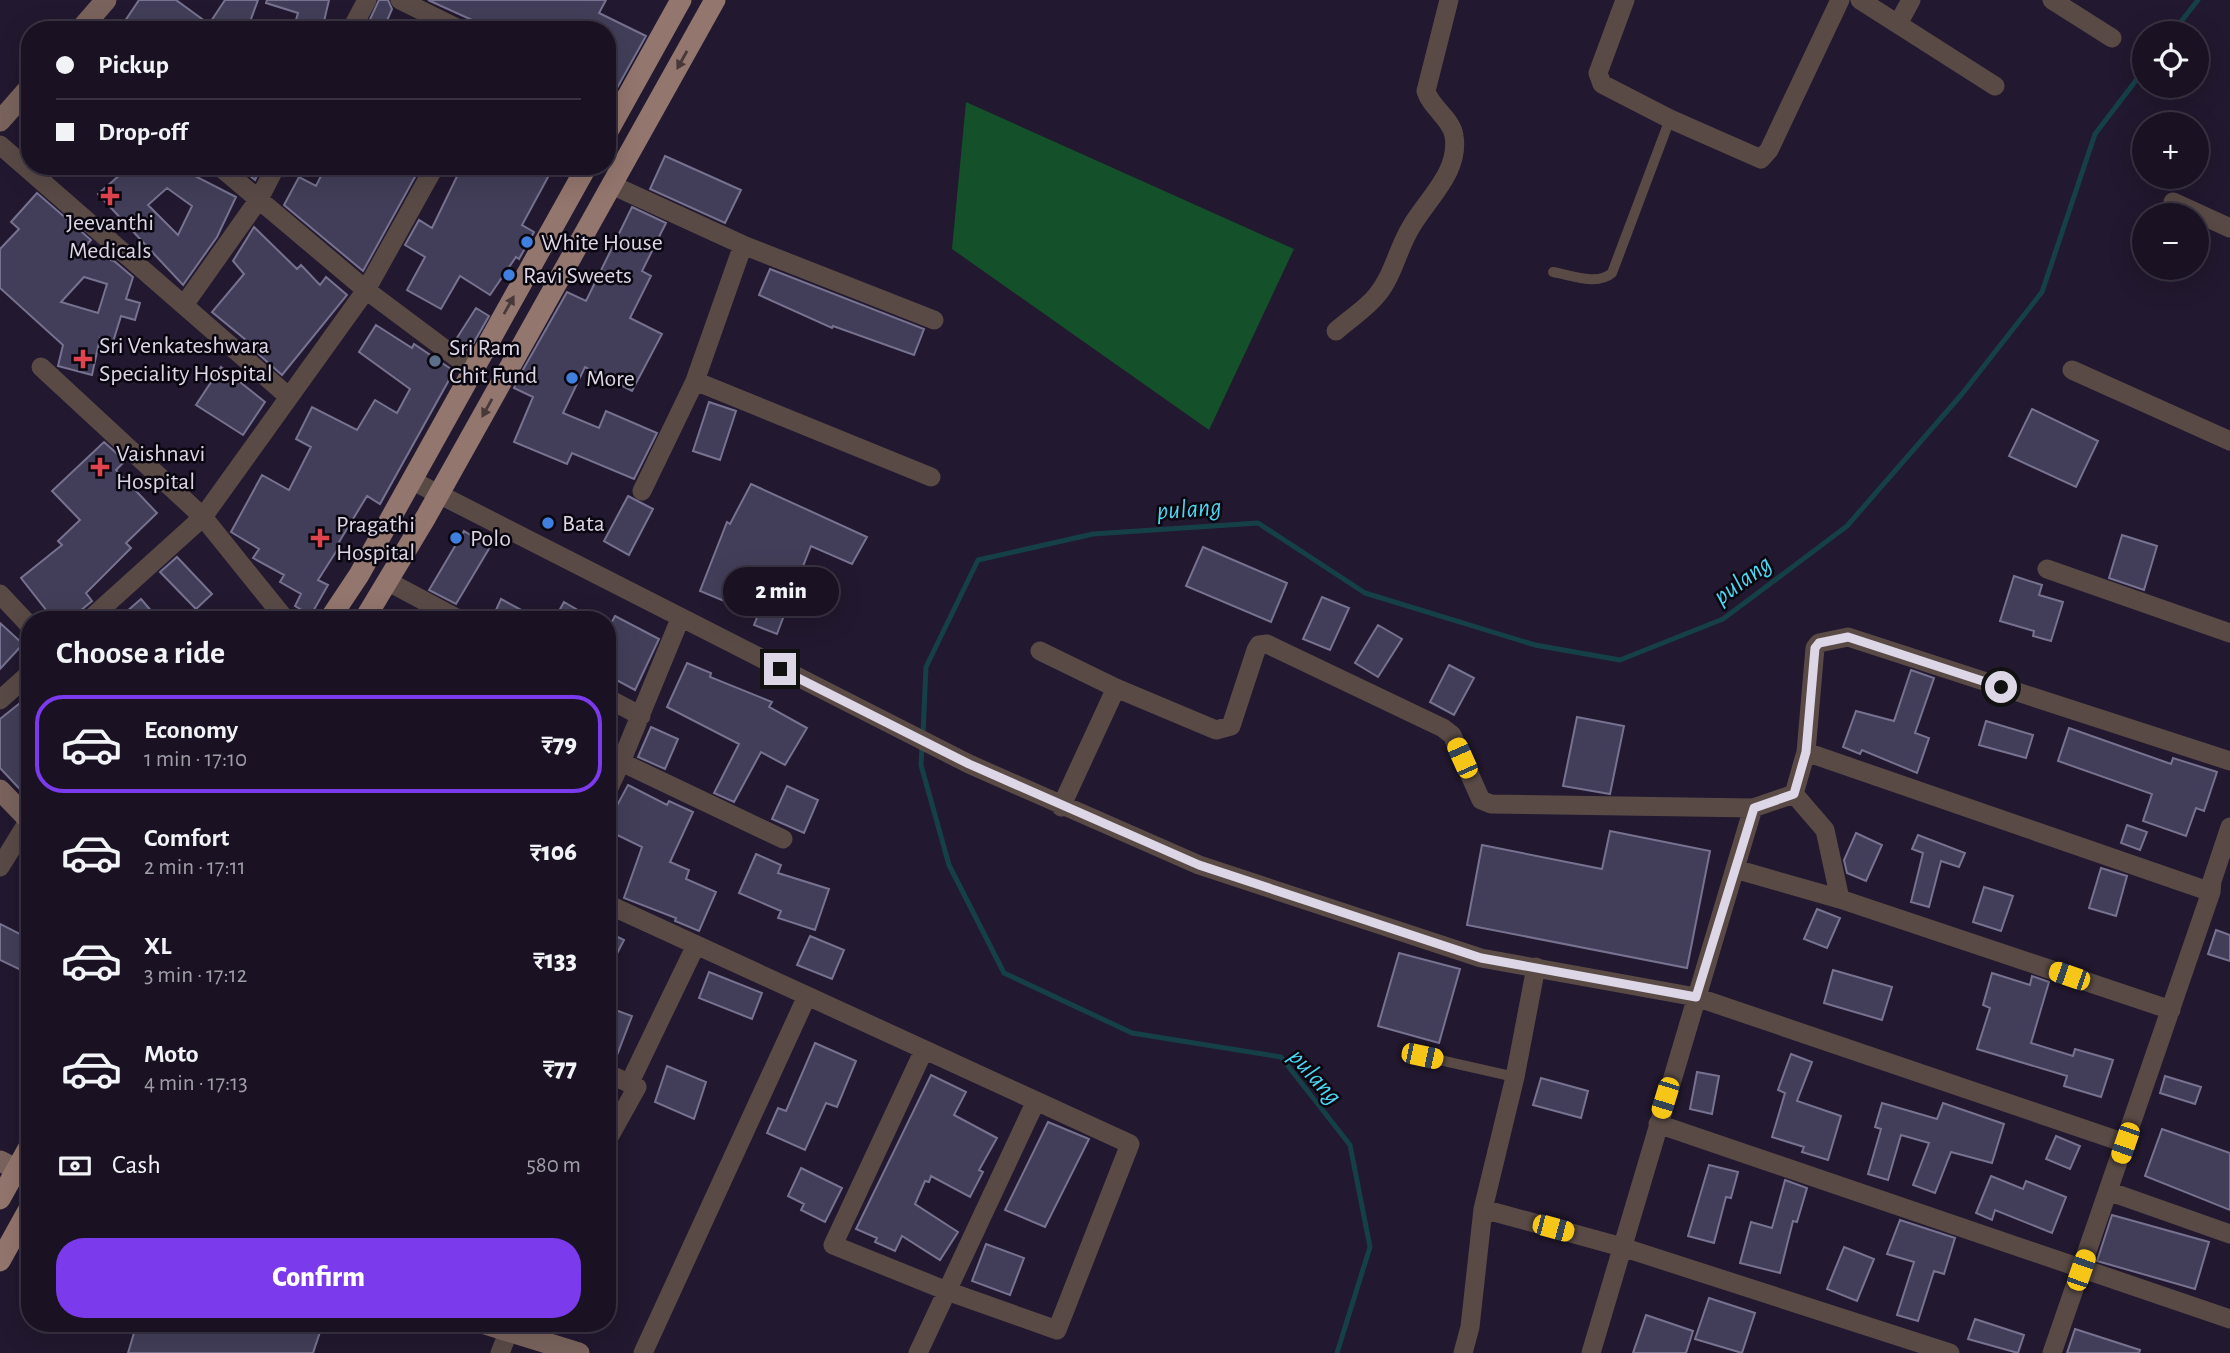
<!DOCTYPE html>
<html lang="en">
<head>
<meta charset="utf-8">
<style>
	body { margin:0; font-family:"Alegreya Sans",sans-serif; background:#272030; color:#f1f3f6; height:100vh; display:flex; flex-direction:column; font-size:26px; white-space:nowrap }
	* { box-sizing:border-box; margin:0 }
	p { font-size:23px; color:#9f9ea6 }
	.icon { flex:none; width:38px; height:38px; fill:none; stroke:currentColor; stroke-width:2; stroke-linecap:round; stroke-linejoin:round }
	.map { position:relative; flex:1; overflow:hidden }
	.drawer { position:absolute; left:21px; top:611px; width:595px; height:721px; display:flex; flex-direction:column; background:#1a1223; border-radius:28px; box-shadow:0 7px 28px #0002,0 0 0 2px #383241 }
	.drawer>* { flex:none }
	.hud { position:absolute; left:21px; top:21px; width:595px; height:154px; border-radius:28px; box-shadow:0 7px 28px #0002,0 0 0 2px #383241; display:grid; align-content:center; height:154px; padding:0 35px; background:#1a1223 }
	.buttons { position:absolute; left:2132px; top:21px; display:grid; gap:14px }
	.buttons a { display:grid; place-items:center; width:77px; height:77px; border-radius:50%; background:#1a1223; box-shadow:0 7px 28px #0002,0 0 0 2px #383241; font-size:35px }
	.end { position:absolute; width:32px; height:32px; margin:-16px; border:9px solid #dcd6e6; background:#111; box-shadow:0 0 0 4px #111 }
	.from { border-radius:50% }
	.bubble { position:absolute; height:49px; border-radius:24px; background:#1a1223; box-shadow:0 7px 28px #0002,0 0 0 2px #383241; font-size:23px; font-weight:800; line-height:49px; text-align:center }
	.car { position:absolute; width:21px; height:42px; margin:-21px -10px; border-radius:9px; box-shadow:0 0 5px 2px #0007; background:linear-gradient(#f5c518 24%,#345 0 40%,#f5c518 0 76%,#345 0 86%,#f5c518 0) }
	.hud b { display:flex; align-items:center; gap:24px; height:66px; font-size:26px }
	.hud b+b { border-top:2px solid #383241 }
	.hud i { width:18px; height:18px; background:#f1f3f6 }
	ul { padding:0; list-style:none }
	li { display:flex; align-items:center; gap:21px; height:98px; margin:0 14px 10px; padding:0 21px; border:4px solid transparent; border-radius:28px }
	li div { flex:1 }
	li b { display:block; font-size:26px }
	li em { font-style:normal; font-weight:800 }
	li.current { border-color:#7c3aed }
	li>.icon { width:63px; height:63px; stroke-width:1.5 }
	h2 { padding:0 35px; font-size:32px; line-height:84px }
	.pay { display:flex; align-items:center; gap:18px; height:77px; padding:0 35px; font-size:26px }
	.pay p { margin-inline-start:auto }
	.action { display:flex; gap:14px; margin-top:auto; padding:14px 35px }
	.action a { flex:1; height:80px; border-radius:28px; background:#7c3aed; color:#fff; font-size:28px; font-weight:800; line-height:80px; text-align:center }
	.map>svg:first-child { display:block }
</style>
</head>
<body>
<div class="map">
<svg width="2230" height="1353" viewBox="0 0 2230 1353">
	<rect width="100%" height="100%" fill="#22182f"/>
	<!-- green -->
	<path fill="#14502a" d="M966,102L1294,249L1209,430L952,249Z"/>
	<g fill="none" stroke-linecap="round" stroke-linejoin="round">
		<!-- stream -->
		<path stroke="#154048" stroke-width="5" d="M2172,33L2198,0
			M923,734L926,667L978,560L1093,534L1258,523L1365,593L1535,645L1620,660L1723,619L1847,526L1962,394L2042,292L2095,134L2144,70
			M922,744L921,765L949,865L1004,973L1132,1033L1281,1057L1350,1145L1370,1247L1337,1353"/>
	</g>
	<!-- building -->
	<path fill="#423e59" stroke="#767290" stroke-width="2" fill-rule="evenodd" d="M139,0H176L209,24L225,0H258L247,30H138L125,21Z
		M267,0H329L322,30H293L298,13L266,3Z
		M379,0H388L392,9L383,30H365Z
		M428,0H606L599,13L646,36L607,106V30H494Z
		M665,156L741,190L725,223L650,189Z
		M130,166H194L189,173L236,197L217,237L183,285L98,194ZM167,188L192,206L178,235L148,205Z
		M238,166H262L255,180Z
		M326,166H421L363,271L284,205L299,177L316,186Z
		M462,166H554L522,225L534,232L519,259L516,257L490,295L460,276L441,309L407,290L425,257L405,245L419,220L432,228Z
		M37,193L91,240L81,251L114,261L133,277L126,299L140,303L135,320L121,316L113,342L100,338L92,375L58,366L63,345L0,288V249L19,229L11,222ZM84,277L107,284L98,313L61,302Z
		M632,207L666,223L642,271L651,276L630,318L662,334L632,391L585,367L563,413L599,428L606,411L657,433L634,479L572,453L567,464L514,442L533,397L514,388L520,375L567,292L586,301Z
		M254,227L297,269L301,265L320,285L326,277L347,295L282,375L255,351L257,349L212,312L244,274L233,261Z
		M770,269L924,329L914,355L833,326L832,328L759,295Z
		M476,308L489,316L469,351L455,341Z
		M376,325L412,348L414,344L454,371L380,504L367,496L339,542L341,544L318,580L328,585L311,615L295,606L301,594L280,582L284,575L253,558L259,549L231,532L262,475L289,490L311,447L296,439L312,407L357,430L375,400L397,413L410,389L359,352Z
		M221,367L265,402L243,435L196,405Z
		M709,402L736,411L720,460L693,451Z
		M2032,409L2098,441L2076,487L2009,456Z
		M104,442L125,461L116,470L157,513L126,543L131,548L86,593L92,601L80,611L77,620H54L21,578L62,545L58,541L80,520L52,491Z
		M751,484L867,537L852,564L811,546L796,584L808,588L798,615L786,610L777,634L754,625L758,615L700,591L727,522L730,524Z
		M628,496L653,509L629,555L604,541Z
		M464,531L490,547L456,604L429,590Z
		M2122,535L2157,546L2144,590L2109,578Z
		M1203,547L1287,583L1271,622L1186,586Z
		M177,557L212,594L196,609L160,572Z
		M2014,576L2042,585L2039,595L2063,602L2051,641L2033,636L2034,631L2000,621Z
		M1322,597L1349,608L1330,650L1303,639Z
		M141,599L159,620H117Z
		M501,599L540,620H508L495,612Z
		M564,602L595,620H554Z
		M615,616L659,639L635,690L607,675V631Z
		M0,623L23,644L0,669Z
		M1378,625L1402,639L1378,677L1355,663Z
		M687,663L711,673L710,677L772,702L769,707L807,728L785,765L761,752L734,802L714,793L739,744L667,707Z
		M1449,665L1474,678L1454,715L1430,702Z
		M1911,670L1934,678L1915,733L1929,738L1917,773L1862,750L1860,754L1843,747L1856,711L1894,721Z
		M30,695V800L0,768V719Z
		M1577,717L1624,726L1610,794L1563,786Z
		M1986,721L2033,735L2026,758L1979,745Z
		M651,727L678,739L665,769L638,757Z
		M2069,728L2171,764L2173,758L2217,772L2204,811L2196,808L2186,836L2143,821L2152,794L2058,761Z
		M628,785L667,805L669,801L693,812L670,862L689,870L686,879L716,892L699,931L675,921L676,918L624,898L642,847L607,830V824Z
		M787,786L818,800L804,833L772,819Z
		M2127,825L2147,832L2140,850L2121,843Z
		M1610,831L1710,851L1687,968L1467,925L1482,845L1602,869Z
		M1856,833L1882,845L1866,881L1847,873L1844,860Z
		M1918,835L1965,853L1959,867L1941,861L1929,907L1911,902L1923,853L1912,849Z
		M756,854L781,865L778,873L829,889L815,930L778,918L781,911L739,893Z
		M2101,868L2127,876L2116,916L2089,908Z
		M1984,887L2013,896L2001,931L1973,922Z
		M1817,909L1840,918L1827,948L1804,939Z
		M0,924L30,939V953L21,970L0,960Z
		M2216,930L2230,935V961L2208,954Z
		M607,932L624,940L607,973Z
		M810,936L844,950L832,979L797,965Z
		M1399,953L1460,969L1439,1043L1378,1026Z
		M1833,970L1892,987L1882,1020L1824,1003Z
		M709,972L762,993L752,1019L699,998Z
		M1992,973L2030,985L2032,976L2049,982L2031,1043L2073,1056L2075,1049L2113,1060L2101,1097L2064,1086L2067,1076L1977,1049L1990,1008L1983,1005Z
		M607,1007L632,1016L614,1063L607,1061Z
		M815,1043L856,1061L837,1107L826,1103L805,1150L767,1133L778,1108L786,1111Z
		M1791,1054L1812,1062L1797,1101L1841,1116L1828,1160L1802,1152L1804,1147L1772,1137L1785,1093L1778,1090Z
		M667,1066L706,1082L694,1119L655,1102Z
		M1697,1072L1719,1076L1712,1114L1690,1109Z
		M931,1075L966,1092L954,1115L997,1138L979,1170L983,1172L970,1197L931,1176L929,1182L925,1181L915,1204L958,1232L940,1260L902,1236L895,1251L875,1242L877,1238L856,1229Z
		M2165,1076L2201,1087L2195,1104L2160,1093Z
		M1541,1078L1588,1091L1581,1118L1533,1105Z
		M1882,1103L1937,1119L1943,1103L2004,1124L1992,1163L1951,1152L1935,1193L1913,1185L1929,1143L1901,1135L1888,1180L1868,1174L1881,1129L1875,1127Z
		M1048,1122L1089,1139L1045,1227L1005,1210Z
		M2162,1129L2230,1153V1210L2145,1176Z
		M2056,1136L2080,1146L2070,1169L2046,1159Z
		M1709,1165L1738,1172L1731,1198L1726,1197L1714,1243L1688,1236Z
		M801,1168L842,1188L825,1222L801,1210L804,1204L788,1196Z
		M1991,1176L2023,1189L2026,1181L2066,1197L2052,1233L1995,1210L1992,1220L1976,1213Z
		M1785,1180L1807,1188L1797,1222L1793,1221L1780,1273L1740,1263L1751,1222L1772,1228Z
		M2112,1215L2209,1242L2195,1289L2097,1261Z
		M1900,1220L1955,1238L1944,1274L1934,1271L1918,1321L1897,1315L1914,1262L1887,1254Z
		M986,1244L1024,1258L1010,1295L972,1281Z
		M1844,1247L1874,1259L1857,1301L1827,1289Z
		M1709,1298L1755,1313L1742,1353L1695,1339Z
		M1646,1315L1693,1331L1686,1353H1633Z
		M1975,1319L2024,1335L2018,1353L1968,1339Z
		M137,1323H323L313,1353H128Z
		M2075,1329L2140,1350L2139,1353H2067Z"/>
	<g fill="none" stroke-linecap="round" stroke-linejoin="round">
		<!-- lane -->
		<path stroke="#594a46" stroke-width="10" d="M1553,272C1571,275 1597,286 1612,273L1670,119
			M1422,1056L1515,1077"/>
		<!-- street -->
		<path stroke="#594a46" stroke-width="19" d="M400,0L461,30
			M1625,0L1598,73L1602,84L1670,119L1761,159L1769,150L1840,0
			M1860,0L1995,86
			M2052,0L2112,38
			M1898,24L1911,0
			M351,30L367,0
			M0,145L289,397
			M219,166L366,290L473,370
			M612,185L743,245L934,320
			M2173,202L2230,228
			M184,305L259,199L276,166
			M1336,331C1349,319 1366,309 1377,295C1393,276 1398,248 1411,227C1427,199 1460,172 1454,136C1452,119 1431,108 1426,91L1449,0
			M41,367L203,517L89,620
			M2072,370L2230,441
			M695,381L931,477
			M411,480L969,764L1199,865L1481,958L1696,997L2125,1143
			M642,491L695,381L743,245
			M2047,569L2230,633
			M387,581L460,620
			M0,594L30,626
			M680,619L621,762L783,839
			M286,620L203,517L366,290L435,166
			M1040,651L1116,688
			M607,698L641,716
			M0,700L30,673
			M607,792L621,762
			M1794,794L1825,830L1840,899
			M1061,807L1116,688L1216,730L1231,726L1256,650L1259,645L1267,644L1443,728L1452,735L1481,800L1491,804L1753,808L1794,794L1806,752
			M0,867L29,820
			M1735,869L1840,899L2171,1010
			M2211,892L1806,752L1815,648L1819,643L1848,637L2230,761
			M607,904L1130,1144L1057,1330L947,1291L833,1245L924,1050
			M607,1073L637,1087L607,1141
			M629,1084L696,945
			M1658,1124L2230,1319
			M2108,1191L2230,1234
			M1483,1209L1622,1247L1950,1353
			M500,1353L512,1323
			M643,1353L807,996
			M918,1353L1036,1101
			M1463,1353L1470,1327L1483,1209L1515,1077L1536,967
			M1591,1353L1753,808
			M2052,1353L2211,892L2212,881L2230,827"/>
		<!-- secondary -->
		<path stroke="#7a635d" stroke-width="21" d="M80,30L106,0
			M0,121L30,87
			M0,790L30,821
			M0,1161L30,1176
			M482,1323L579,1353"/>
		<!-- primary -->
		<path stroke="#93766e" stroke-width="21" d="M607,133L681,0
			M329,620L359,575L587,166
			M364,620L426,517L715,0
			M0,1199L30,1145
			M0,1261L30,1207"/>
	</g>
	<!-- one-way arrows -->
	<defs><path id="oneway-solid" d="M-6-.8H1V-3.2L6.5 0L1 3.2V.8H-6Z" transform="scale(1.75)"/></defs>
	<g fill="#48383a">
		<use href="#oneway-solid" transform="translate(682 60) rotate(119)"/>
		<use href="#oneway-solid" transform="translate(509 305) rotate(-61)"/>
		<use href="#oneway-solid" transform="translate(487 408) rotate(119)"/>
	</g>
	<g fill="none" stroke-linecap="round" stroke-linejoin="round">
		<!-- route -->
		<path stroke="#dcd6e6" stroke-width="9" d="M780,669L969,764L1199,865L1481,958L1696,997L1754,808L1794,794L1806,752L1815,648L1819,643L1848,637L2001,687"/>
	</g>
	<!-- markers -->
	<g fill="#e0444e" stroke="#0a060f" stroke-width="2.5">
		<path d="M106.5 185.5h7v7h7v7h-7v7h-7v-7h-7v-7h7z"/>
		<path d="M79.5 348.5h7v7h7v7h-7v7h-7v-7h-7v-7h7z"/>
		<path d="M96.5 456.5h7v7h7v7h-7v7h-7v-7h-7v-7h7z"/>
		<path d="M316.5 527.5h7v7h7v7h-7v7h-7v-7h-7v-7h7z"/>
	</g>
	<g fill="#3f7fe0" stroke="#0a060f" stroke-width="2.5">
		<circle cx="527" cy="242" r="7"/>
		<circle cx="509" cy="275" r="7"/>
		<circle cx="572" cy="378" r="7"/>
		<circle cx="548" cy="523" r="7"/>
		<circle cx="456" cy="538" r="7"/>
	</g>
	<circle fill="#5c6f8a" stroke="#0a060f" stroke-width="2.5" cx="435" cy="361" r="7"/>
	<g text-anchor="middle" stroke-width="5" stroke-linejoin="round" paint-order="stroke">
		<!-- poi labels -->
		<g font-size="24" fill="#dcd6e6" stroke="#0a060f" text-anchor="start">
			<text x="110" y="230" text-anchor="middle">Jeevanthi<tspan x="110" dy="28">Medicals</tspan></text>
			<text x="541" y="250">White House</text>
			<text x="523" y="283">Ravi Sweets</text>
			<text x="99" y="353">Sri Venkateshwara<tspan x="99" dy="28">Speciality Hospital</tspan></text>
			<text x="449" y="355">Sri Ram<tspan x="449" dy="28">Chit Fund</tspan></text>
			<text x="586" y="386">More</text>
			<text x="116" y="461">Vaishnavi<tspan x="116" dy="28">Hospital</tspan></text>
			<text x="562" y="531">Bata</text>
			<text x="336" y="532">Pragathi<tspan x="336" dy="28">Hospital</tspan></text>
			<text x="470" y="546">Polo</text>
		</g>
		<!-- water labels -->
		<g font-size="26" font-style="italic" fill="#4cd6ef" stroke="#0a060f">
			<text transform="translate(1189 508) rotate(-4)" y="9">pulang</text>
			<text transform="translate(1742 579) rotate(-36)" y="9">pulang</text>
			<text transform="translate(1316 1076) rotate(48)" y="9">pulang</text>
		</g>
	</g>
</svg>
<div class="buttons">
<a><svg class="icon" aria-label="locate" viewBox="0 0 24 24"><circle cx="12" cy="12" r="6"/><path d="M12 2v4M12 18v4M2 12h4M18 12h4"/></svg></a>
<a>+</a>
<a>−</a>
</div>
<i class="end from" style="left:2001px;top:687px"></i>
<i class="end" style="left:780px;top:669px"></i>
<div class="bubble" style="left:723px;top:567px;width:116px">2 min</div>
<i class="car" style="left:1462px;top:758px;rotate:336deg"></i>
<i class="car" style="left:2069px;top:976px;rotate:289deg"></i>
<i class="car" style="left:1422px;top:1056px;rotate:102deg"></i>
<i class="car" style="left:1665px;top:1098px;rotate:197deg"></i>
<i class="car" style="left:2125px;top:1143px;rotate:199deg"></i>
<i class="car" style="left:1553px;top:1228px;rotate:105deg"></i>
<i class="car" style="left:2081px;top:1270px;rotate:19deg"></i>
<div class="hud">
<b><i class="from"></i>Pickup</b>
<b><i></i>Drop-off</b>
</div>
<section class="drawer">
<h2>Choose a ride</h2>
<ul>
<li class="current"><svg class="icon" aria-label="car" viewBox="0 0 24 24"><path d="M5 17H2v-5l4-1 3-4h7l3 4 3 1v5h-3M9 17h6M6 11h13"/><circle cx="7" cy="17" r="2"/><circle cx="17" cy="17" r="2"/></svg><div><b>Economy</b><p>1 min · 17:10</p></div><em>₹79</em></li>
<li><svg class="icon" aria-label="car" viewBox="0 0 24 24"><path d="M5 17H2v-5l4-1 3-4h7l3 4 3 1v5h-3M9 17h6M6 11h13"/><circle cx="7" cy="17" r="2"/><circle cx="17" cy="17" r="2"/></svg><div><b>Comfort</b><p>2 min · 17:11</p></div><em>₹106</em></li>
<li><svg class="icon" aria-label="car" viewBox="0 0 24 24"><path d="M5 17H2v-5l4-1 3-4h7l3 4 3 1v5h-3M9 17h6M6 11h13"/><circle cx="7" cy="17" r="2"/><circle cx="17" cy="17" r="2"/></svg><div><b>XL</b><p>3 min · 17:12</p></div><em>₹133</em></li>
<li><svg class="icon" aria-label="car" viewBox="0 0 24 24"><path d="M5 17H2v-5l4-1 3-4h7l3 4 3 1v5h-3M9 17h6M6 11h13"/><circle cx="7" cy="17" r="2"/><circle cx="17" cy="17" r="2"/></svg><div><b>Moto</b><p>4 min · 17:13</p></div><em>₹77</em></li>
</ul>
<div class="pay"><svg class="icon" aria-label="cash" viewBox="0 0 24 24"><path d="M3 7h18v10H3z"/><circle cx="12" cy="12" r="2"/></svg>Cash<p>580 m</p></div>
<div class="action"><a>Confirm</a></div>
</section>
</div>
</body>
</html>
